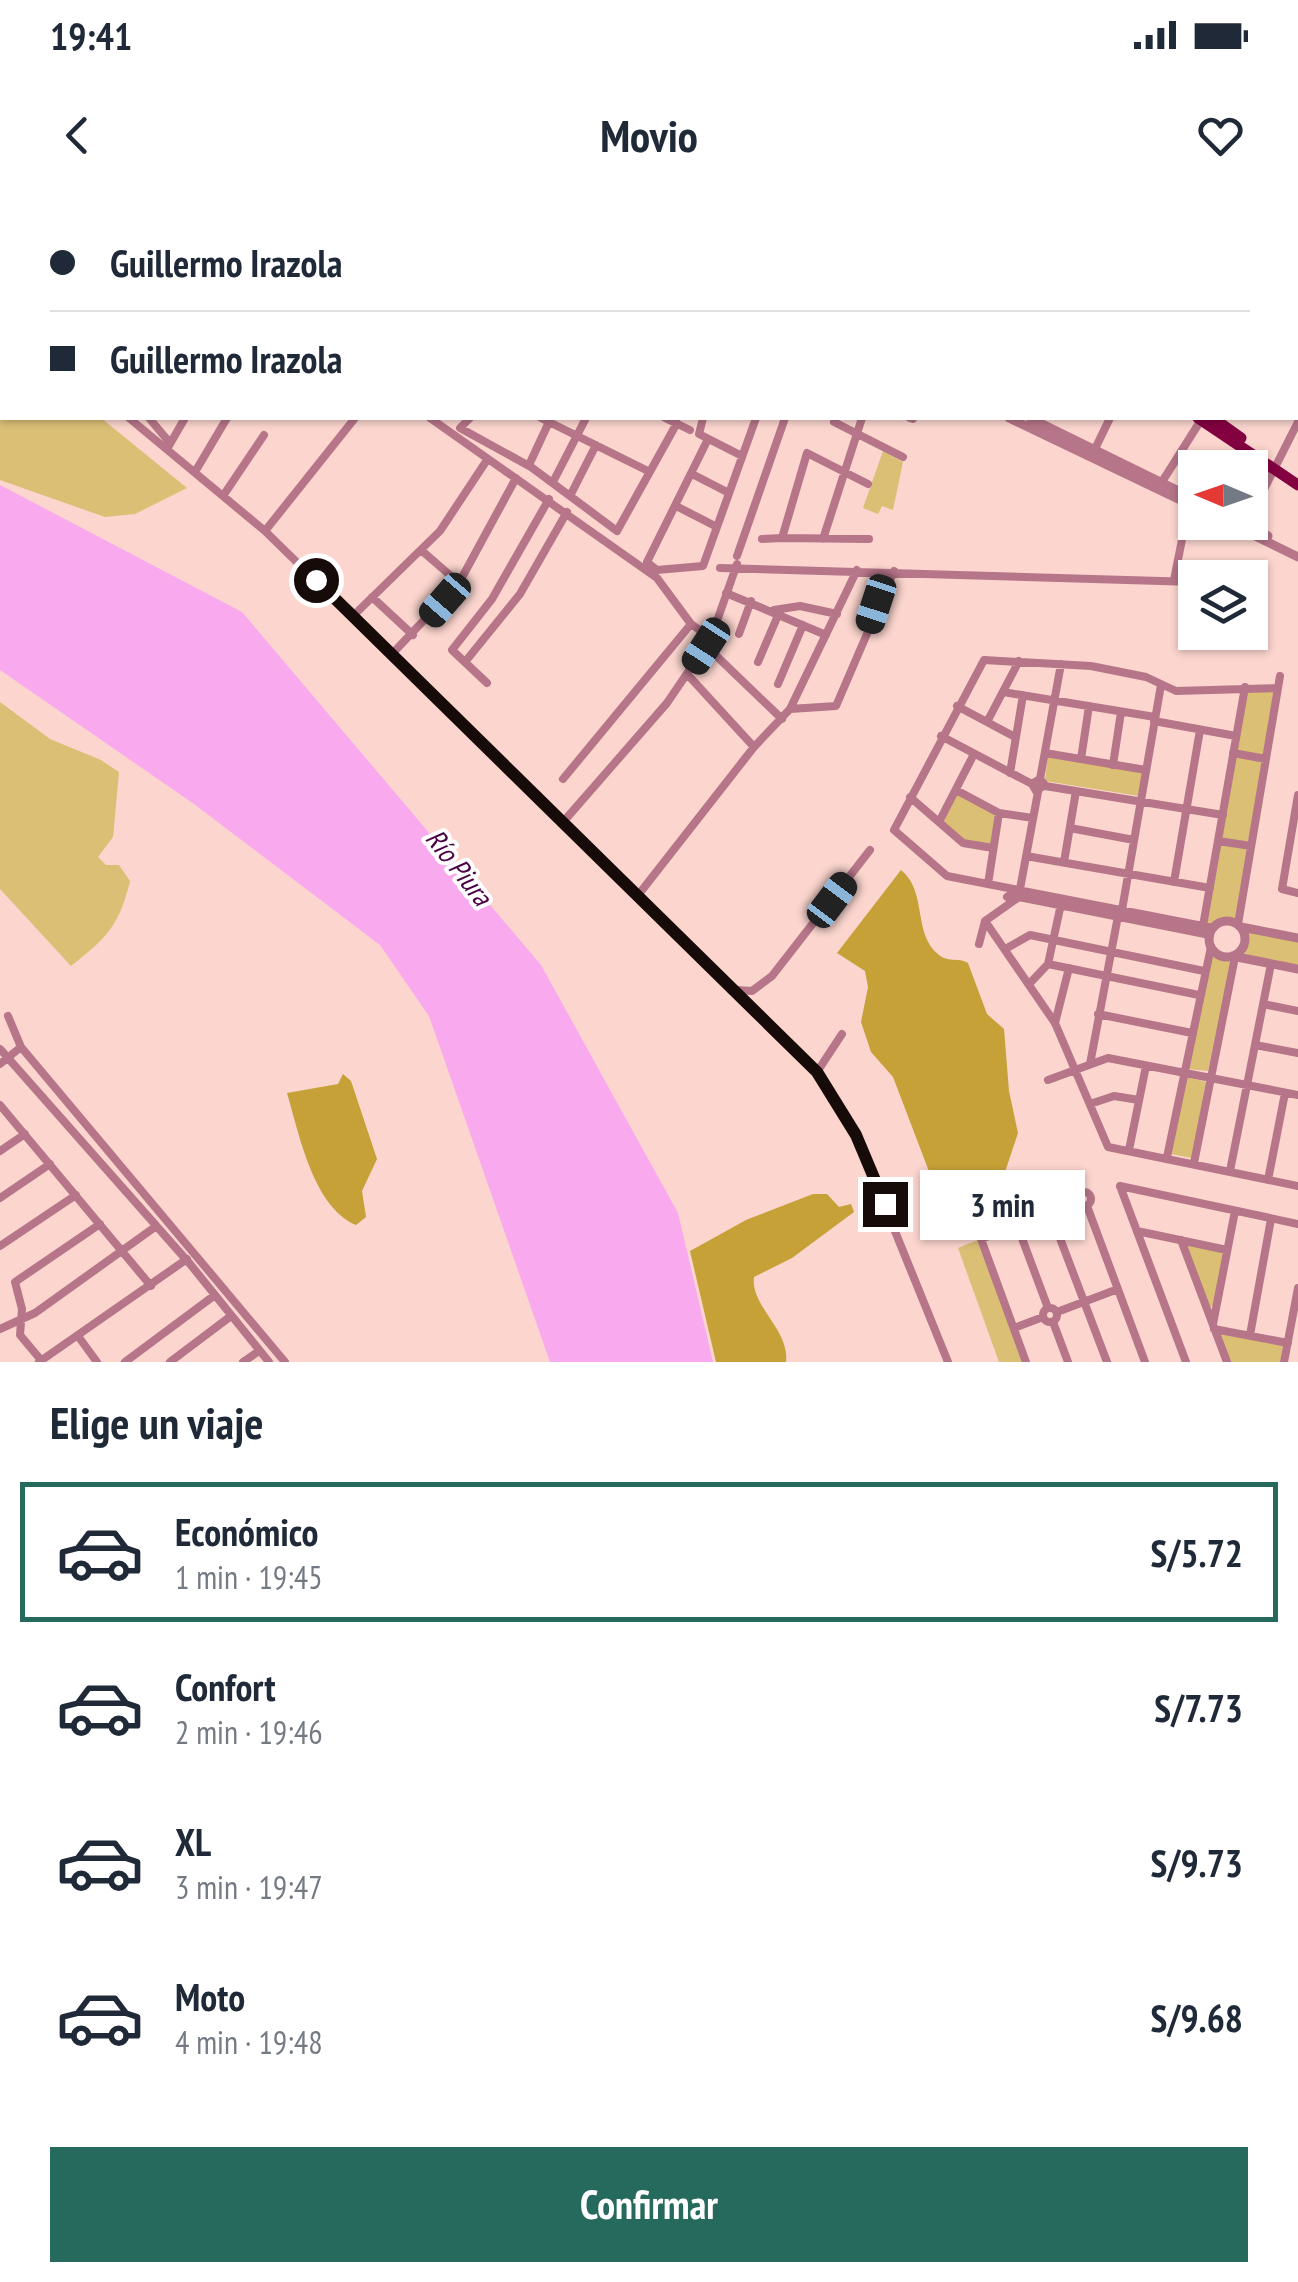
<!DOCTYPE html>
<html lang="es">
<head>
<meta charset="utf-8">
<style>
	body { margin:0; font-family:"PT Sans Narrow",sans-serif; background:#f2f2f3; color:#1f2937; height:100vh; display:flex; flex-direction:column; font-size:38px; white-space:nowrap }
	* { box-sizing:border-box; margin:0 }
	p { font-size:32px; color:#747a83 }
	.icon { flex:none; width:55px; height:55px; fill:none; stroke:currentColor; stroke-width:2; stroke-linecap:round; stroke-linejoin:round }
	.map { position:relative; height:1162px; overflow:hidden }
	.sheet { display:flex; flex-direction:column; background:#fff; flex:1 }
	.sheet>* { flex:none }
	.hud { position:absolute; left:0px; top:0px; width:1300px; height:220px; box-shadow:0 2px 8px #0004; display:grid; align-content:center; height:220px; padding:0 50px; background:#fff }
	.needle { width:65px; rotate:272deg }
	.buttons { position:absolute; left:1178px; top:250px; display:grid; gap:20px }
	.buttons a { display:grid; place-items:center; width:90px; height:90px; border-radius:0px; background:#fff; box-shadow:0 2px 8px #0004; font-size:50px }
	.end { position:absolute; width:45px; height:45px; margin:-22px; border:12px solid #170b09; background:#fff; box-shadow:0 0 0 5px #fff }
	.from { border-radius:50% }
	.bubble { position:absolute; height:70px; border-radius:0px; background:#fff; box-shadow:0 2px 8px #0004; font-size:32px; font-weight:700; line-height:70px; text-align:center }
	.car { position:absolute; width:30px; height:60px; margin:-30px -15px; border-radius:12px; box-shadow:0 0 8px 2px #0007; background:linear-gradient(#222 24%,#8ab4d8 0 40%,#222 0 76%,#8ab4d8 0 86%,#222 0) }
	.hud b { display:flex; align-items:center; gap:35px; height:95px; font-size:38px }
	.hud b+b { border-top:2px solid #e0e1e3 }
	.hud i { width:25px; height:25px; background:#1f2937 }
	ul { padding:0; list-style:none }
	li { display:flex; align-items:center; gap:30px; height:140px; margin:0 20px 15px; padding:0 30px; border:5px solid transparent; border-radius:0px }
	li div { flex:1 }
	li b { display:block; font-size:38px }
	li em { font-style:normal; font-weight:700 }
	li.on { border-color:#256a5c }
	li>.icon { width:90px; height:90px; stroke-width:1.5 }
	h2 { padding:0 50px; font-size:45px; line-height:120px }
	.primary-button { display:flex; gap:20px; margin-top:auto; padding:20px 50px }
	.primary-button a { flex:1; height:115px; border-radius:0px; background:#256a5c; color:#fff; font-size:40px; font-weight:700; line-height:115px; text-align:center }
	.status { display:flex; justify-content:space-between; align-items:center; height:70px; padding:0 50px; background:#fff; direction:ltr }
	.status svg { height:28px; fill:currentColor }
	header { display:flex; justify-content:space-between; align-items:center; height:130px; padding:0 50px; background:#fff; font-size:45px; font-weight:700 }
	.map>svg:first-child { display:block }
</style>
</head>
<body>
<div class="status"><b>19:41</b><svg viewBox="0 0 49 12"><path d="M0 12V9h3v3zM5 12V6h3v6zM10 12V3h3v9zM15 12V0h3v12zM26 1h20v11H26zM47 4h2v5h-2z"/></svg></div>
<header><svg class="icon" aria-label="back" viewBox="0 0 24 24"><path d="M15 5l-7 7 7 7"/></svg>Movio<svg class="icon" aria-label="heart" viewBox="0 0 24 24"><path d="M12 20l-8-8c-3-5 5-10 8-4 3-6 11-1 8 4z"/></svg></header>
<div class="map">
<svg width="1298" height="1162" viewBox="0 0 1298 1162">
	<rect width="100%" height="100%" fill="#fbd5ce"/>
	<!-- green -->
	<path fill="#dbbf75" d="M0,134L2,218H101L187,288L135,314L105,317L0,280Z
		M883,251L903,262L893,310L882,306L878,314L863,308Z
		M1248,488L1274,490L1235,719L1207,725Z
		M0,502L50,539L101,560L119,572L113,637L98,657L106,665H119L130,681C119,727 106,738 71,766L0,689Z
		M1048,556L1143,572L1139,596L1045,581Z
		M957,593L996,613L991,645L963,640L943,622Z
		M1248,732L1298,740V767L1245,754Z
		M1210,756L1231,762L1208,871L1188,869Z
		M1186,877L1206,882L1192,958L1171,954Z
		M978,1040L1022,1162H999L958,1048Z
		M1184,1043L1224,1052L1214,1106L1209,1107Z
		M1218,1133L1283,1145L1280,1162H1230Z"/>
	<!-- forest -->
	<path fill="#c5a137" d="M901,670C928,692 912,734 939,755C949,763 958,757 968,763L987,814L1004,829L1009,891L1018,933L991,1014L956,1024L943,1008L893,877L871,852L861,822L868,787L865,771L837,753Z
		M343,874L351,881L377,959L362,991L366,1017L356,1025C313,1007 299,933 287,893L338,884Z
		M813,994H827L839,1007L851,1004L854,1012L792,1058L754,1077C750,1106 790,1130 786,1162H716L690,1051L746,1020Z"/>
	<!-- water -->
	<path fill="#f9a9ee" d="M0,285L242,412L541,765L678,1013L713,1162H550L429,816L380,745L194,604L0,470Z"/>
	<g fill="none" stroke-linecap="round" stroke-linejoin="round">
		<!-- minor -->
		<path stroke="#b67588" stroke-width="8" d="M116,0L121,2
			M357,0L361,2
			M459,0L463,2
			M643,0L648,2
			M733,0L737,2
			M1055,0L1059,2
			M1125,0L1129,2
			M1223,0L1228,2
			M21,2L22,0
			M63,2L64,0
			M308,2L309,0
			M627,2L629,0
			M746,2L748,0
			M1031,2L1033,0
			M1298,43V44
			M0,48L2,42
			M0,110L2,112
			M129,218L265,331L817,872L856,935L948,1162
			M149,218L170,243
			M430,218L657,378L691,424
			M470,218L460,228L531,267L617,331L677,223
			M541,218L650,272
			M665,218L690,230
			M703,218L699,234L742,256
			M910,218L913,219
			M834,222L903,257
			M708,239L647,362L657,370L703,366L756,218
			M167,249L185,218
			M1093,253L1110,218
			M529,265L549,222
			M195,272L227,218
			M692,274L729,293
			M553,282L586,218
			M868,284L807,253L782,338L869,339
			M1160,285L1201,220
			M223,296L264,235
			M570,296L596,245
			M676,306L717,327
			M1250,317L1298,222
			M265,331L355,218
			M762,339L782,338
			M823,339L862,218
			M421,350L459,383
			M737,356L785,218
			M720,368L1195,382
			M1174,380L1189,304
			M1250,391L1257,392
			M726,393L826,435
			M372,397L413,435
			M774,410L800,406L837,414
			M353,416L440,331L487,260
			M739,434L751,401
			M711,438L737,364
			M706,446L782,519
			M392,454L459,383L516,278
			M465,462L520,394L567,312
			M758,462L779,413
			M688,475L754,547
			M487,483L452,450L492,399L549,299
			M778,484L803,425
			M1003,492L1155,517
			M957,506L1015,537
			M790,509L836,506L894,371
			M1154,521L1236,536
			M987,522L1019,461
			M941,536L1032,584
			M1045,553L1146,570
			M1233,553L1266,559
			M1081,559L1089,506
			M1113,565L1121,512
			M1010,573L1023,495
			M563,579L691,424L711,438L667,503L564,621
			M1040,579L1032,584L1036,591L1045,585L1040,579L1061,464
			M1045,586L1223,615
			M956,590L999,613L1033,618
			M1298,595L1282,689L1298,693
			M910,597L963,643L993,648
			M939,622L974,554
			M1070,628L1134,640
			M1218,641L1251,646
			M1026,656L1210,688
			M1064,662L1076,591
			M1174,682L1200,530
			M988,684L999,613
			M639,694L754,547L790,509L857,370
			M1007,697L1020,689L1038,592
			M1122,710L1161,485
			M985,721L1055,823L1108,947L1298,986
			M1238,724L1280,476
			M1203,726L1245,487
			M1213,728L947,676L894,630L984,460L1091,466L1146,477L1176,491L1278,488
			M979,744L985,721L1019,697L1210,735
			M1007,748L1030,735L1204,771
			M1048,764L1061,704
			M1031,782L1048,764L1199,795
			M737,790L752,791L772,776L870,650
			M1263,804L1298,811
			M1098,814L1192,833
			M8,816L21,847L285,1162
			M1055,823L1069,768
			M1255,845L1298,853
			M0,849L190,1064L269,1162
			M0,864L21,847
			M1090,864L1118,716
			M817,872L842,834
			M1048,880L1108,858L1298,895
			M1090,904L1114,896L1139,900
			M0,905L151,1086
			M1129,950L1146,866
			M0,951L25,934
			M1167,957L1211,747
			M1194,963L1235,757
			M1230,971L1271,764
			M1268,980L1285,893
			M1120,986L1186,1162
			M1120,986L1298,1024
			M1077 999a7 7 0 1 1 14 0a7 7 0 1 1-14 0Z
			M0,998L50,964
			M1087,1006L1145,1162
			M1050,1012L1107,1162
			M1017,1025L1048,1108
			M1137,1031L1227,1050
			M1181,1040L1227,1162
			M0,1046L76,995
			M1043 1115a7 7 0 1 1 14 0a7 7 0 1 1-14 0Z
			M1057,1112L1118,1089
			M1053,1122L1068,1162
			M1213,1124L1235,1011
			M1014,1128L1043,1117
			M0,1129L35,1113L155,1027
			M1214,1129L1288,1143
			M1250,1135L1271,1019
			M78,1136L97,1162
			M41,1160L20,1135L22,1109L15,1082L100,1024
			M39,1162L187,1059
			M125,1162L215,1095
			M170,1162L231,1116
			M243,1162L259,1151
			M1026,1162L981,1039L1077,1001
			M1284,1162L1298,1088"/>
		<!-- tertiary -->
		<path stroke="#b67588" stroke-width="9" d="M203,0L209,2
			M575,0L580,2
			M592,0L597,2
			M515,2L516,0
			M905,2L907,0
			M1009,218L1195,307
			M1030,218L1195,299
			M1227,322L1298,357
			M1244,322L1268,336
			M1209 739a18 18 0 1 1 36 0a18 18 0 1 1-36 0Z
			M1241,727L1298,738
			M1232,756L1298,769"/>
		<!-- primary -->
		<path stroke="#840141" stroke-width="11" d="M874,0L877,2
			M887,0L891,2
			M1198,218L1298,285
			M1213,218L1241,238"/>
	</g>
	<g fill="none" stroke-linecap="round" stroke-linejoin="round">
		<!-- route -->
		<path stroke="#170b09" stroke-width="12" d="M316,380L817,872L856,935L885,1004"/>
	</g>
	<g text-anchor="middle" stroke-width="8" stroke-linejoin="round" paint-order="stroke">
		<!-- water labels -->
		<g font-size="28" font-style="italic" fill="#4a0246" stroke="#fff">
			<text transform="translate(459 667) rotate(52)" y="10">Río Piura</text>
		</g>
	</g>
</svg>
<div class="buttons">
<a><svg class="needle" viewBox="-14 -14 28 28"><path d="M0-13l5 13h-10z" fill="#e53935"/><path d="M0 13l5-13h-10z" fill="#747a83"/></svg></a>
<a><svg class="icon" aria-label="layers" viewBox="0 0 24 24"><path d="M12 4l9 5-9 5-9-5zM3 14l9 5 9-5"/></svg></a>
</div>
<i class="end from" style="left:316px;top:380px"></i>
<i class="end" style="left:885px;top:1004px"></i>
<div class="bubble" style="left:920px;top:970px;width:165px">3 min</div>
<i class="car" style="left:445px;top:400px;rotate:221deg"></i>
<i class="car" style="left:876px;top:404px;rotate:198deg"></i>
<i class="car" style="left:706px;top:446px;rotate:213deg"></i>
<i class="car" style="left:832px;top:700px;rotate:37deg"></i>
<div class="hud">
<b><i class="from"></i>Guillermo Irazola</b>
<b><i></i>Guillermo Irazola</b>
</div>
</div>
<section class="sheet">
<h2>Elige un viaje</h2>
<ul>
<li class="on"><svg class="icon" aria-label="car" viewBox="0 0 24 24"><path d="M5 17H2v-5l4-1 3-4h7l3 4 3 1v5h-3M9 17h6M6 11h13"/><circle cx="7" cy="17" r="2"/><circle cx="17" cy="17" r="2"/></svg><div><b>Económico</b><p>1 min · 19:45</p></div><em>S/5.72</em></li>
<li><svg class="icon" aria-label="car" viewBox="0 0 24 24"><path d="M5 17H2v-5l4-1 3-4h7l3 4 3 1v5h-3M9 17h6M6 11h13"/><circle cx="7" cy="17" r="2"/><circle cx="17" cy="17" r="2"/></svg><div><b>Confort</b><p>2 min · 19:46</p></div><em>S/7.73</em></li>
<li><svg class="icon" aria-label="car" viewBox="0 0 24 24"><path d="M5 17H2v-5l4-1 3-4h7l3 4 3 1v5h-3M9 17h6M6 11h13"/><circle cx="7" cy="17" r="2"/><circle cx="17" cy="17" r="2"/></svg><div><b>XL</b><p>3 min · 19:47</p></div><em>S/9.73</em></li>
<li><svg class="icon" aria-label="car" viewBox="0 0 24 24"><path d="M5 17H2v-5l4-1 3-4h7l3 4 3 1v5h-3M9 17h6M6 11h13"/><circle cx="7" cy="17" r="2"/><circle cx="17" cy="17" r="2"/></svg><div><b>Moto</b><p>4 min · 19:48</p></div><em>S/9.68</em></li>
</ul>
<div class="primary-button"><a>Confirmar</a></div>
</section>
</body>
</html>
